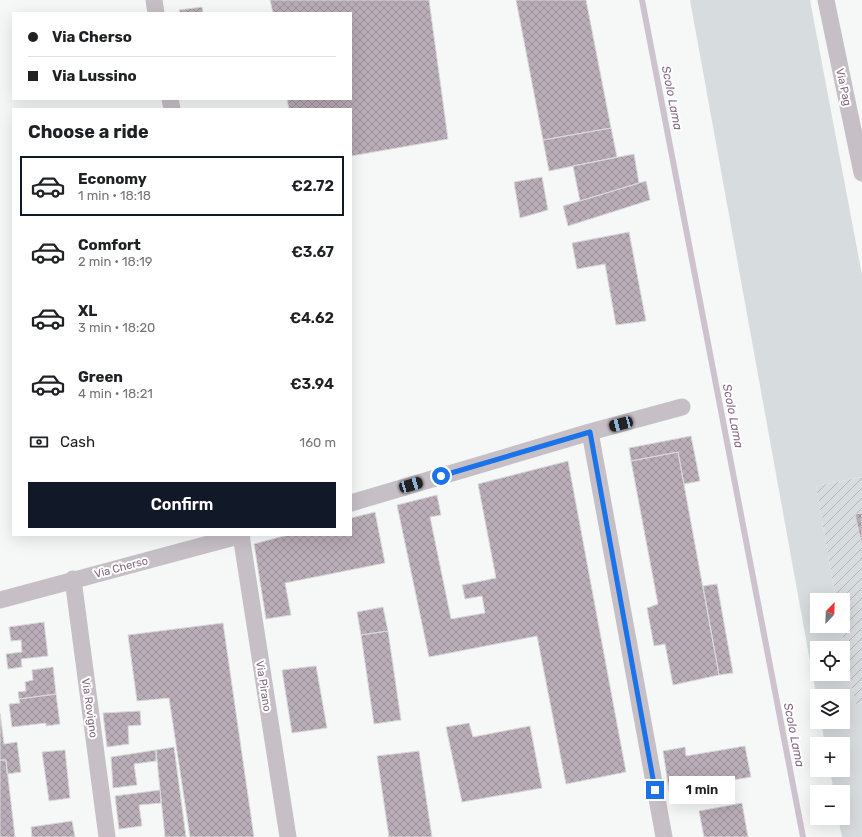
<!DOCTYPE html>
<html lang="en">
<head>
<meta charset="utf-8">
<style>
	body { margin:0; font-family:Rubik,sans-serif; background:#f6f6f6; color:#202124; height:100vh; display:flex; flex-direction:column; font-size:15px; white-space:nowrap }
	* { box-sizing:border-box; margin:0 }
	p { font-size:13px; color:#757577 }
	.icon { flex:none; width:22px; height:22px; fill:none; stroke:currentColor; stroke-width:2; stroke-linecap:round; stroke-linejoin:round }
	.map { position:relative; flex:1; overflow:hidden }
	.details { position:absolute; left:12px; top:108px; width:340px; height:428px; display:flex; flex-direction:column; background:#fff; border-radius:0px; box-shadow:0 4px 16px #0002 }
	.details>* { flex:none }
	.hud { position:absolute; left:12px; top:12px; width:340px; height:88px; border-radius:0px; box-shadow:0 4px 16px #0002; display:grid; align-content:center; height:88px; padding:0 16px; background:#fff }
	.needle { width:26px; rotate:23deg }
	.tools { position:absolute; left:810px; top:593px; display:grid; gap:8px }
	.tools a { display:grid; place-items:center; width:40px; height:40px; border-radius:0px; background:#fff; box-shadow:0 4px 16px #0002; font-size:20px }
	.end { position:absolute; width:18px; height:18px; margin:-9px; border:5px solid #1a73e8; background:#fff; box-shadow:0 0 0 2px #fff }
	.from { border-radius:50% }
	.bubble { position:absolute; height:28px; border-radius:0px; background:#fff; box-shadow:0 4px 16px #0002; font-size:13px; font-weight:600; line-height:28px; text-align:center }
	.car { position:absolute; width:12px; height:24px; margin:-12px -6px; border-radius:5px; box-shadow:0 0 3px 1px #0007; background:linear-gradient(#222 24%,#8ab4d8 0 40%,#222 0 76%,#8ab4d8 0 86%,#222 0) }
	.hud b { display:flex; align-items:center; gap:14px; height:38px; font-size:15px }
	.hud b+b { border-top:1px solid #e0e0e0 }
	.hud i { width:10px; height:10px; background:#202124 }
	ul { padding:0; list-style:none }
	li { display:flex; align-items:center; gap:12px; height:60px; margin:0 8px 6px; padding:0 8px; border:2px solid transparent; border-radius:0px }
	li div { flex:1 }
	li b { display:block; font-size:15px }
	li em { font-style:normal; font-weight:600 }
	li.current { border-color:#111827 }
	li>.icon { width:36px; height:36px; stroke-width:1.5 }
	h2 { padding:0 16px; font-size:18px; line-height:48px }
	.pay { display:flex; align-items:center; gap:10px; height:44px; padding:0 16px; font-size:15px }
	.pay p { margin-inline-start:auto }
	.action { display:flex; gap:8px; margin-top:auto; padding:8px 16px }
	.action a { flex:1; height:46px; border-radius:0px; background:#111827; color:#fff; font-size:16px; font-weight:600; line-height:46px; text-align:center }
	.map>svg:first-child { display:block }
</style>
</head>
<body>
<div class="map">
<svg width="862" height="837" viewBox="0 0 862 837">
	<defs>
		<pattern id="garden-furrows" width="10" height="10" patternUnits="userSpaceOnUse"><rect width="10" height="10" fill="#d7dcde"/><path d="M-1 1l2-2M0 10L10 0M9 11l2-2" fill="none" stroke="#b4b6b9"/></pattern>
		<pattern id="building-cross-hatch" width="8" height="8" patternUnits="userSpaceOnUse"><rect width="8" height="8" fill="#b9adb7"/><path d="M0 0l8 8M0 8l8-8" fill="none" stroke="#9c919a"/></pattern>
	</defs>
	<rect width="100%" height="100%" fill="#f5f8f7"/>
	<!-- grass -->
	<path fill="#d7dcde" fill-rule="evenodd" d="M690,0H810L862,275V477L816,486L836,600H817V626H841L855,704L862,703V837H842L838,818H843V792H834L830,770H843V744H825L821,722H843V696H817V700ZM817,648H843V674H817Z"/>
	<!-- garden -->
	<path fill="url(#garden-furrows)" d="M862,477V703L855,704L841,626H843V600H836L816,486Z"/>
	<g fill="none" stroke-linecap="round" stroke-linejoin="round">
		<!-- stream -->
		<path stroke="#cec2ce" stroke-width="6" d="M642,0L803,837"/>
	</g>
	<!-- building -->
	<path fill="url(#building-cross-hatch)" stroke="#d8d9d9" d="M270,0H429L448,139L351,156V109H289L287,99H351V13H273Z
		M516,0H586L611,128L543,140Z
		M202,7L203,13H180L179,10Z
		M611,128L617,157L549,171L543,140Z
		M634,154L639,183L580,201L573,166Z
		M542,177L548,210L520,218L514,182Z
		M646,181L650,200L568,226L563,206Z
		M629,232L646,321L616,325L605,264L577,269L572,243Z
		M691,436L700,481L684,484L678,452L631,461L629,448Z
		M678,452L719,675L673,685L665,644L654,646L647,608L658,604L631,461Z
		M568,461L626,772L566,784L537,636L429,657L397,505L437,495L441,515L430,517L451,619L485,613L482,596L465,599L462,585L496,578L478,484Z
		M375,512L385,563L285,583L291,615L266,619L254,544L287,535H351V518Z
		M862,513V546L855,514Z
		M717,584L733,673L719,675L703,586Z
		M383,607L388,631L361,635L357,612Z
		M44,622L48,656L21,659L22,667L8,669L6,654L22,652L21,640L11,641L9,627Z
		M223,623L254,837H190L169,698L137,701L128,635Z
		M388,631L401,720L374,724L361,635Z
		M316,666L327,728L292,733L282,670Z
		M53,667L56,694L19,699L18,692L26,691L25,682L33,680L32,670Z
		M56,694L60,724L46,726V723L12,727L9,704L20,703L19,699Z
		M140,711L141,725L128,726L129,744L107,747L103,713Z
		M0,713L4,744L17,742L21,772L7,774L6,760H0Z
		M469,723L473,737L530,726L542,788L462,802L446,727Z
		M745,746L751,777L669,791L663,751L685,747L686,756Z
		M174,747L186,837H165L156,750Z
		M65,750L70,798L49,801L42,752Z
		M156,750V761L134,764L137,785L113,788L111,757Z
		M419,751L432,837H389L377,756Z
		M0,760H6L15,837H0Z
		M160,790L161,803L139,805L142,826L119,829L115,796Z
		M742,803L748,837H704L699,811Z
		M72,821L75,837H32L31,827Z"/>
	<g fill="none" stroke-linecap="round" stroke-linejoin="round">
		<!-- street -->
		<path stroke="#c7bfc6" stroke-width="17" d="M154,0L156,13
			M826,0L862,173
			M170,99L172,109
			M590,432L664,837
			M351,503L590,432L682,407
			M241,535L288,837
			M73,579L107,837
			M0,600L242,535"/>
	</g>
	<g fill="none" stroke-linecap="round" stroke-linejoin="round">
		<!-- route -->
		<path stroke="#1a73e8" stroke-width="5" d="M441,476L590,432L655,790"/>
	</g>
	<g text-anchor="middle" stroke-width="4" stroke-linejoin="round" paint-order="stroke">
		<!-- street labels -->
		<g font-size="11" fill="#84697f" stroke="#fff">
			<text transform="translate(844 87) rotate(78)" y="4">Via Pag</text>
			<text transform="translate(121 567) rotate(-15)" y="4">Via Cherso</text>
			<text transform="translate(264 686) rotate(81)" y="4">Via Pirano</text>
			<text transform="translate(90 708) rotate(82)" y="4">Via Rovigno</text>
		</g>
		<!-- water labels -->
		<g font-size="12" font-style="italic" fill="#876985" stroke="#fff">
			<text transform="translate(672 98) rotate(79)" y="4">Scolo Lama</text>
			<text transform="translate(733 416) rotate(79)" y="4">Scolo Lama</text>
			<text transform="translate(794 735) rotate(79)" y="4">Scolo Lama</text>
		</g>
	</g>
</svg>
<div class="tools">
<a><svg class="needle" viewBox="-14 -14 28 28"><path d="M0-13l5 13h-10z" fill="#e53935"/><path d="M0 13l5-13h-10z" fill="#757577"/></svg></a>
<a><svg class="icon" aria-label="locate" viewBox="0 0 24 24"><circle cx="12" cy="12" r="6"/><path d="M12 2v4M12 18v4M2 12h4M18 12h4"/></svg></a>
<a><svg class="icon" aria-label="layers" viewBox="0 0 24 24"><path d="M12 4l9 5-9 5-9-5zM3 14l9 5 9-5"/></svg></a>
<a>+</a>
<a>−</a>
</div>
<i class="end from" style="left:441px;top:476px"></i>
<i class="end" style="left:655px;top:790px"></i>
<div class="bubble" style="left:669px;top:776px;width:66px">1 min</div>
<i class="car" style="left:621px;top:424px;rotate:255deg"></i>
<i class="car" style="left:411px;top:485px;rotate:74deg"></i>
<div class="hud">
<b><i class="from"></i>Via Cherso</b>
<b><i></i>Via Lussino</b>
</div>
<section class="details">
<h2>Choose a ride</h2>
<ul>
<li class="current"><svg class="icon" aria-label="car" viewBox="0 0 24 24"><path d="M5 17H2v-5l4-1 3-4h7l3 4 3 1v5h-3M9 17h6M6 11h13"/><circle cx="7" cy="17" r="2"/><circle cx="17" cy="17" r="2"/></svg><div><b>Economy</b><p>1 min · 18:18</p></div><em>€2.72</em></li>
<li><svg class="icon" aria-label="car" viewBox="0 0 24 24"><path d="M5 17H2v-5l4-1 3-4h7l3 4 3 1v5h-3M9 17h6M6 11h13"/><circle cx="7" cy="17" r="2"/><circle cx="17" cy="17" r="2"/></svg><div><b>Comfort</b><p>2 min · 18:19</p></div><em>€3.67</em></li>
<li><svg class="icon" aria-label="car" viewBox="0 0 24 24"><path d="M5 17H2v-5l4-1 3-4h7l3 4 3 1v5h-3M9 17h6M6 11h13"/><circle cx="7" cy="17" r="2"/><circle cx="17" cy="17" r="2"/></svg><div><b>XL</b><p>3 min · 18:20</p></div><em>€4.62</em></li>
<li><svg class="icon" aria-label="car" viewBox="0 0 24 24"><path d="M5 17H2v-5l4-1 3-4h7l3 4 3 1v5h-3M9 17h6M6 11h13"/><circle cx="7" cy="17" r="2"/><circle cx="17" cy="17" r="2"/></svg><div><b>Green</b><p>4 min · 18:21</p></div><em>€3.94</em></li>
</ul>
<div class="pay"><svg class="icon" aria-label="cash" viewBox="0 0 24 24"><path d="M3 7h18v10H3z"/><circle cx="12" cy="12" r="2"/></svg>Cash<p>160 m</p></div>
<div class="action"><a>Confirm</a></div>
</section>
</div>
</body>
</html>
